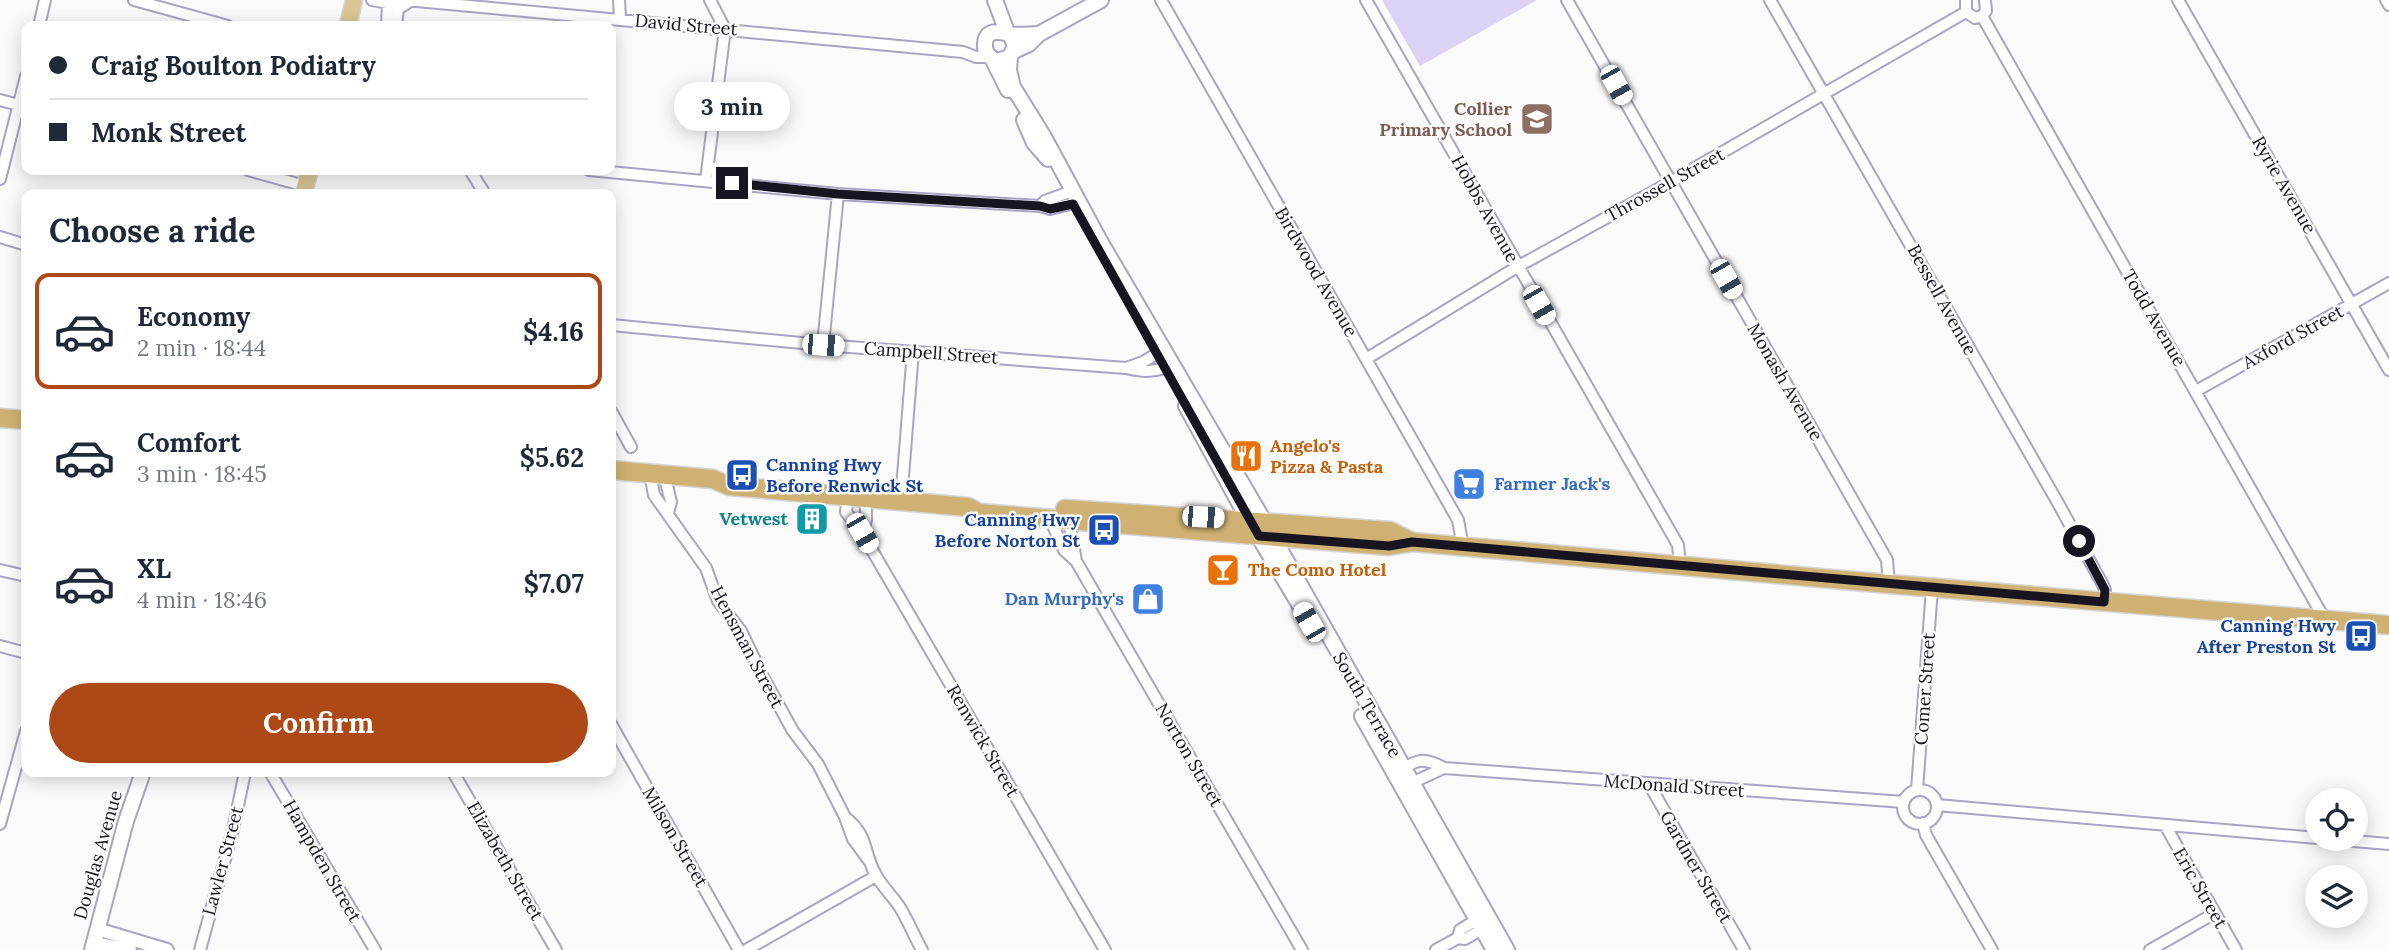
<!DOCTYPE html>
<html lang="en">
<head>
<meta charset="utf-8">
<style>
	body { margin:0; font-family:Lora,serif; background:#f2f2f3; color:#1f2937; height:100vh; display:flex; flex-direction:column; font-size:26px; white-space:nowrap }
	* { box-sizing:border-box; margin:0 }
	p { font-size:23px; color:#747a83 }
	.icon { flex:none; width:38px; height:38px; fill:none; stroke:currentColor; stroke-width:2; stroke-linecap:round; stroke-linejoin:round }
	.map { position:relative; flex:1; overflow:hidden }
	.details { position:absolute; left:21px; top:189px; width:595px; height:588px; display:flex; flex-direction:column; background:#fff; border-radius:14px; box-shadow:0 4px 18px #0003 }
	.details>* { flex:none }
	.banner { position:absolute; left:21px; top:21px; width:595px; height:154px; border-radius:14px; box-shadow:0 4px 18px #0003; display:grid; align-content:center; height:154px; padding:0 28px; background:#fff }
	.buttons { position:absolute; left:2305px; top:788px; display:grid; gap:14px }
	.buttons a { display:grid; place-items:center; width:63px; height:63px; border-radius:50%; background:#fff; box-shadow:0 4px 18px #0003; font-size:35px }
	.end { position:absolute; width:32px; height:32px; margin:-16px; border:9px solid #181521; background:#fff; box-shadow:0 0 0 4px #fff }
	.from { border-radius:50% }
	.bubble { position:absolute; height:49px; border-radius:24px; background:#fff; box-shadow:0 4px 18px #0003; font-size:23px; font-weight:800; line-height:49px; text-align:center }
	.car { position:absolute; width:21px; height:42px; margin:-21px -10px; border-radius:9px; box-shadow:0 0 5px 2px #0007; background:linear-gradient(#fff 24%,#345 0 40%,#fff 0 76%,#345 0 86%,#fff 0) }
	.banner b { display:flex; align-items:center; gap:24px; height:66px; font-size:26px }
	.banner b+b { border-top:2px solid #e0e1e3 }
	.banner i { width:18px; height:18px; background:#1f2937 }
	ul { padding:0; list-style:none }
	li { display:flex; align-items:center; gap:21px; height:116px; margin:0 14px 10px; padding:0 14px; border:4px solid transparent; border-radius:14px }
	li div { flex:1 }
	li b { display:block; font-size:26px }
	li em { font-style:normal; font-weight:800 }
	li.on { border-color:#ad4917 }
	li>.icon { width:63px; height:63px; stroke-width:1.5 }
	h2 { padding:0 28px; font-size:32px; line-height:84px }
	.action { display:flex; gap:14px; margin-top:auto; padding:14px 28px }
	.action a { flex:1; height:80px; border-radius:42px; background:#ad4917; color:#fff; font-size:28px; font-weight:800; line-height:80px; text-align:center }
	.map>svg:first-child { display:block }
</style>
</head>
<body>
<div class="map">
<svg width="2389" height="950" viewBox="0 0 2389 950">
	<rect width="100%" height="100%" fill="#fafafa"/>
	<!-- green -->
	<path fill="#dbd2f5" d="M1382,0H1537L1420,66Z"/>
	<g fill="none" stroke-linecap="round" stroke-linejoin="round">
		<defs>
			<path id="minor" d="M134,0L228,26
				M372,0L403,6L410,1
				M406,0L963,52L976,57H989
				M619,0L620,18
				M1161,0L1458,520L1463,547
				M1366,0L1678,545L1680,566
				M1567,0L1887,560L1889,584
				M1770,0L2058,503L2103,585L2105,590L2104,602
				M1966,0V12L1975,18L1982,16L1986,11L1985,0
				M2178,0L2389,370
				M2386,0L2389,5
				M1982,16L2325,620
				M39,26L45,0
				M387,26L388,0
				M396,26L399,0
				M0,100L26,107
				M248,170L305,186
				M470,170L485,194
				M589,170L838,194L1040,206L1050,209L1078,202
				M0,179L26,76
				M706,180L725,29L710,0
				M1040,206L1045,201L1072,191
				M0,237L26,245
				M611,325L823,345L1126,368C1142,372 1157,373 1172,364
				M823,345L838,194
				M1366,359L1517,267L1660,188L1966,12
				M1126,368L1143,362L1163,350
				M2196,391L2389,283
				M611,411L631,447
				M650,473L654,495L706,568L718,601L741,631L763,677L793,731L818,764L845,817L853,839L870,862
				M664,474L671,502L668,513
				M848,496L846,512L862,533L1105,950
				M901,501L913,351
				M1050,519L1064,550L1076,561L1302,950
				M1069,521L1076,561
				M862,533L866,520V498
				M0,570L26,576
				M0,646L26,653
				M611,724L739,950
				M1398,771C1418,759 1424,757 1444,768L1904,802
				M270,772L375,950
				M453,772L556,950
				M1649,784L1744,950
				M1405,786L1444,768
				M1917,790L1932,588
				M1903 807a17 17 0 1 1 34 0a17 17 0 1 1-34 0Z
				M1937,805L2317,838
				M846,818C869,836 863,853 876,875C882,886 892,896 899,906C908,920 914,936 922,950
				M1923,823L1926,835L1992,950
				M0,824L26,731
				M2165,825L2236,950
				M2318,838L2389,844
				M1458,938L1460,930L1481,917
				M200,950L233,830L245,772
				M746,950L876,876
				M1436,950L1458,938L1465,939L1486,927
				M2150,950L2215,913"/>
			<path id="tertiary" d="M97,929L167,950
				M93,943L130,950"/>
			<path id="secondary" d="M995,0L1007,32
				M1010,34L1015,46L1010,57L997,61C990,58 984,53 985,44C986,28 1000,32 1010,34C1019,36 1030,34 1039,34
				M1014,51L1029,44L1039,34L1101,0
				M1010,57L1009,70L1013,87L1044,137L1100,241L1264,521L1507,950
				M993,60L1008,90
				M1024,120L1034,143L1048,159
				M1186,406L1248,519L1308,619
				M1362,716L1494,950
				M92,950L126,821L143,772"/>
			<path id="primary" d="M348,26L354,0
				M303,194L310,170"/>
			<path id="trunk" d="M0,418L26,420
				M611,470L713,479L729,486L968,507L979,513L1389,546L1412,542L1889,584L2389,625
				M1065,509L1390,531L1412,542"/>
		</defs>
		<!-- minor casing -->
		<use href="#minor" stroke="#aba3c4" stroke-width="14"/>
		<!-- tertiary casing -->
		<use href="#tertiary" stroke="#aba3c4" stroke-width="16"/>
		<!-- secondary casing -->
		<use href="#secondary" stroke="#aba3c4" stroke-width="18"/>
		<!-- primary casing -->
		<use href="#primary" stroke="#d5d5d7" stroke-width="19"/>
		<!-- trunk casing -->
		<use href="#trunk" stroke="#d5d5d7" stroke-width="21"/>
		<!-- minor -->
		<use href="#minor" stroke="#fff" stroke-width="10"/>
		<!-- tertiary -->
		<use href="#tertiary" stroke="#fff" stroke-width="12"/>
		<!-- secondary -->
		<use href="#secondary" stroke="#fff" stroke-width="14"/>
		<!-- primary -->
		<use href="#primary" stroke="#dbc596" stroke-width="16"/>
		<!-- trunk -->
		<use href="#trunk" stroke="#cfb273" stroke-width="18"/>
	</g>
	<g fill="none" stroke-linecap="round" stroke-linejoin="round">
		<!-- route -->
		<path stroke="#181521" stroke-width="9" d="M732,183L838,194L1040,206L1050,209L1073,204L1259,536L1389,546L1412,542L2104,602L2105,590L2079,541"/>
	</g>
	<!-- icons -->
	<defs>
		<symbol id="school-square" viewBox="-11 -11 22 22"><rect x="-9" y="-9" width="18" height="18" rx="4" fill="#8d6e63" stroke="#fafafa"/><path d="M0-5L7-2L0 1L-7-2ZM-4 1L0 2.5L4 1V4Q0 6-4 4Z" fill="#fff"/></symbol>
		<symbol id="restaurant-square" viewBox="-11 -11 22 22"><rect x="-9" y="-9" width="18" height="18" rx="4" fill="#e8710a" stroke="#fafafa"/><path d="M-5-6h1v4h1v-4h1v4h1v-4h1v5L-1.5 .5V6h-2V.5L-5-1ZM5-6V6H3V1.5H1.5Q1.5-4 5-6Z" fill="#fff"/></symbol>
		<symbol id="bus-square" viewBox="-11 -11 22 22"><rect x="-9" y="-9" width="18" height="18" rx="4" fill="#1a4fb4" stroke="#fafafa"/><path d="M-5-6H5V4H4V6H2V4H-2V6H-4V4H-5ZM-3.5-4V0h7V-4ZM-3.5 1.2v1.5H-2V1.2ZM2 1.2v1.5H3.5V1.2Z" fill="#fff"/></symbol>
		<symbol id="supermarket-square" viewBox="-11 -11 22 22"><rect x="-9" y="-9" width="18" height="18" rx="4" fill="#3f7fe0" stroke="#fafafa"/><path d="M-6-5.5h2.5l.6 2H6L4.5 2H-2.5L-4.4-4H-6ZM-1.5 3.2a1.3 1.3 0 1 0 .1 0ZM3 3.2a1.3 1.3 0 1 0 .1 0Z" fill="#fff"/></symbol>
		<symbol id="building-square" viewBox="-11 -11 22 22"><rect x="-9" y="-9" width="18" height="18" rx="4" fill="#0f9aa8" stroke="#fafafa"/><path d="M-4-6H4V6H1V3H-1V6H-4ZM-2.5-4.3h1.7v1.8h-1.7ZM.8-4.3h1.7v1.8H.8ZM-2.5-1h1.7V.8h-1.7ZM.8-1h1.7V.8H.8Z" fill="#fff"/></symbol>
		<symbol id="bar-square" viewBox="-11 -11 22 22"><rect x="-9" y="-9" width="18" height="18" rx="4" fill="#e8710a" stroke="#fafafa"/><path d="M-6-5H6L.8 .8V4.5H3.5V6h-7V4.5H-.8V.8Z" fill="#fff"/></symbol>
		<symbol id="shop-square" viewBox="-11 -11 22 22"><rect x="-9" y="-9" width="18" height="18" rx="4" fill="#3f7fe0" stroke="#fafafa"/><path d="M-5-2.5h2.3a2.7 3.5 0 0 1 5.4 0H5L5.5 6h-11ZM-1.5-2.5h3a1.5 2.3 0 0 0-3 0Z" fill="#fff"/></symbol>
	</defs>
	<g fill-rule="evenodd">
		<use href="#school-square" x="1518" y="100" width="38" height="38"/>
		<use href="#restaurant-square" x="1227" y="437" width="38" height="38"/>
		<use href="#bus-square" x="723" y="456" width="38" height="38"/>
		<use href="#supermarket-square" x="1450" y="465" width="38" height="38"/>
		<use href="#building-square" x="793" y="500" width="38" height="38"/>
		<use href="#bus-square" x="1085" y="511" width="38" height="38"/>
		<use href="#bar-square" x="1204" y="551" width="38" height="38"/>
		<use href="#shop-square" x="1129" y="580" width="38" height="38"/>
		<use href="#bus-square" x="2342" y="617" width="38" height="38"/>
	</g>
	<g text-anchor="middle" stroke-width="5" stroke-linejoin="round" paint-order="stroke">
		<!-- street labels -->
		<g font-size="18" fill="#181521" stroke="#fafafa">
			<text transform="translate(686 25) rotate(5)" y="6">David Street</text>
			<text transform="translate(1665 185) rotate(-29)" y="6">Throssell Street</text>
			<text transform="translate(2284 185) rotate(60)" y="6">Ryrie Avenue</text>
			<text transform="translate(1485 209) rotate(61)" y="6">Hobbs Avenue</text>
			<text transform="translate(1316 272) rotate(60)" y="6">Birdwood Avenue</text>
			<text transform="translate(1942 300) rotate(61)" y="6">Bessell Avenue</text>
			<text transform="translate(2154 318) rotate(60)" y="6">Todd Avenue</text>
			<text transform="translate(2293 337) rotate(-29)" y="6">Axford Street</text>
			<text transform="translate(931 353) rotate(4)" y="6">Campbell Street</text>
			<text transform="translate(1785 382) rotate(60)" y="6">Monash Avenue</text>
			<text transform="translate(747 647) rotate(62)" y="6">Hensman Street</text>
			<text transform="translate(1925 689) rotate(-86)" y="6">Comer Street</text>
			<text transform="translate(1367 705) rotate(60)" y="6">South Terrace</text>
			<text transform="translate(983 741) rotate(60)" y="6">Renwick Street</text>
			<text transform="translate(1189 755) rotate(60)" y="6">Norton Street</text>
			<text transform="translate(1674 786) rotate(4)" y="6">McDonald Street</text>
			<text transform="translate(675 837) rotate(60)" y="6">Milson Street</text>
			<text transform="translate(98 855) rotate(-74)" y="6">Douglas Avenue</text>
			<text transform="translate(223 861) rotate(-75)" y="6">Lawler Street</text>
			<text transform="translate(322 861) rotate(60)" y="6">Hampden Street</text>
			<text transform="translate(505 861) rotate(60)" y="6">Elizabeth Street</text>
			<text transform="translate(1696 867) rotate(60)" y="6">Gardner Street</text>
			<text transform="translate(2200 888) rotate(60)" y="6">Eric Street</text>
		</g>
		<!-- education labels -->
		<g font-size="18" font-weight="bold" fill="#785e54" stroke="#fafafa" text-anchor="end">
			<text x="1512" y="115">Collier<tspan x="1512" dy="21">Primary School</tspan></text>
		</g>
		<!-- food labels -->
		<g font-size="18" font-weight="bold" fill="#c56008" stroke="#fafafa" text-anchor="start">
			<text x="1270" y="452">Angelo's<tspan x="1270" dy="21">Pizza &amp; Pasta</tspan></text>
			<text x="1248" y="576">The Como Hotel</text>
		</g>
		<!-- transit labels -->
		<g font-size="18" font-weight="bold" fill="#164399" stroke="#fafafa" text-anchor="end">
			<text x="766" y="471" text-anchor="start">Canning Hwy<tspan x="766" dy="21">Before Renwick St</tspan></text>
			<text x="1080" y="526">Canning Hwy<tspan x="1080" dy="21">Before Norton St</tspan></text>
			<text x="2336" y="632">Canning Hwy<tspan x="2336" dy="21">After Preston St</tspan></text>
		</g>
		<!-- shop labels -->
		<g font-size="18" font-weight="bold" fill="#366cbe" stroke="#fafafa" text-anchor="start">
			<text x="1494" y="490">Farmer Jack's</text>
			<text x="1124" y="605" text-anchor="end">Dan Murphy's</text>
		</g>
		<!-- culture labels -->
		<g font-size="18" font-weight="bold" fill="#0d838f" stroke="#fafafa" text-anchor="end">
			<text x="788" y="525">Vetwest</text>
		</g>
	</g>
</svg>
<div class="buttons">
<a><svg class="icon" aria-label="locate" viewBox="0 0 24 24"><circle cx="12" cy="12" r="6"/><path d="M12 2v4M12 18v4M2 12h4M18 12h4"/></svg></a>
<a><svg class="icon" aria-label="layers" viewBox="0 0 24 24"><path d="M12 4l9 5-9 5-9-5zM3 14l9 5 9-5"/></svg></a>
</div>
<i class="end from" style="left:2079px;top:541px"></i>
<i class="end" style="left:732px;top:183px"></i>
<div class="bubble" style="left:674px;top:82px;width:116px">3 min</div>
<i class="car" style="left:1616px;top:85px;rotate:151deg"></i>
<i class="car" style="left:1726px;top:279px;rotate:150deg"></i>
<i class="car" style="left:1539px;top:305px;rotate:150deg"></i>
<i class="car" style="left:823px;top:345px;rotate:94deg"></i>
<i class="car" style="left:1203px;top:517px;rotate:93deg"></i>
<i class="car" style="left:862px;top:533px;rotate:150deg"></i>
<i class="car" style="left:1309px;top:622px;rotate:330deg"></i>
<div class="banner">
<b><i class="from"></i>Craig Boulton Podiatry</b>
<b><i></i>Monk Street</b>
</div>
<section class="details">
<h2>Choose a ride</h2>
<ul>
<li class="on"><svg class="icon" aria-label="car" viewBox="0 0 24 24"><path d="M5 17H2v-5l4-1 3-4h7l3 4 3 1v5h-3M9 17h6M6 11h13"/><circle cx="7" cy="17" r="2"/><circle cx="17" cy="17" r="2"/></svg><div><b>Economy</b><p>2 min · 18:44</p></div><em>$4.16</em></li>
<li><svg class="icon" aria-label="car" viewBox="0 0 24 24"><path d="M5 17H2v-5l4-1 3-4h7l3 4 3 1v5h-3M9 17h6M6 11h13"/><circle cx="7" cy="17" r="2"/><circle cx="17" cy="17" r="2"/></svg><div><b>Comfort</b><p>3 min · 18:45</p></div><em>$5.62</em></li>
<li><svg class="icon" aria-label="car" viewBox="0 0 24 24"><path d="M5 17H2v-5l4-1 3-4h7l3 4 3 1v5h-3M9 17h6M6 11h13"/><circle cx="7" cy="17" r="2"/><circle cx="17" cy="17" r="2"/></svg><div><b>XL</b><p>4 min · 18:46</p></div><em>$7.07</em></li>
</ul>
<div class="action"><a>Confirm</a></div>
</section>
</div>
</body>
</html>
